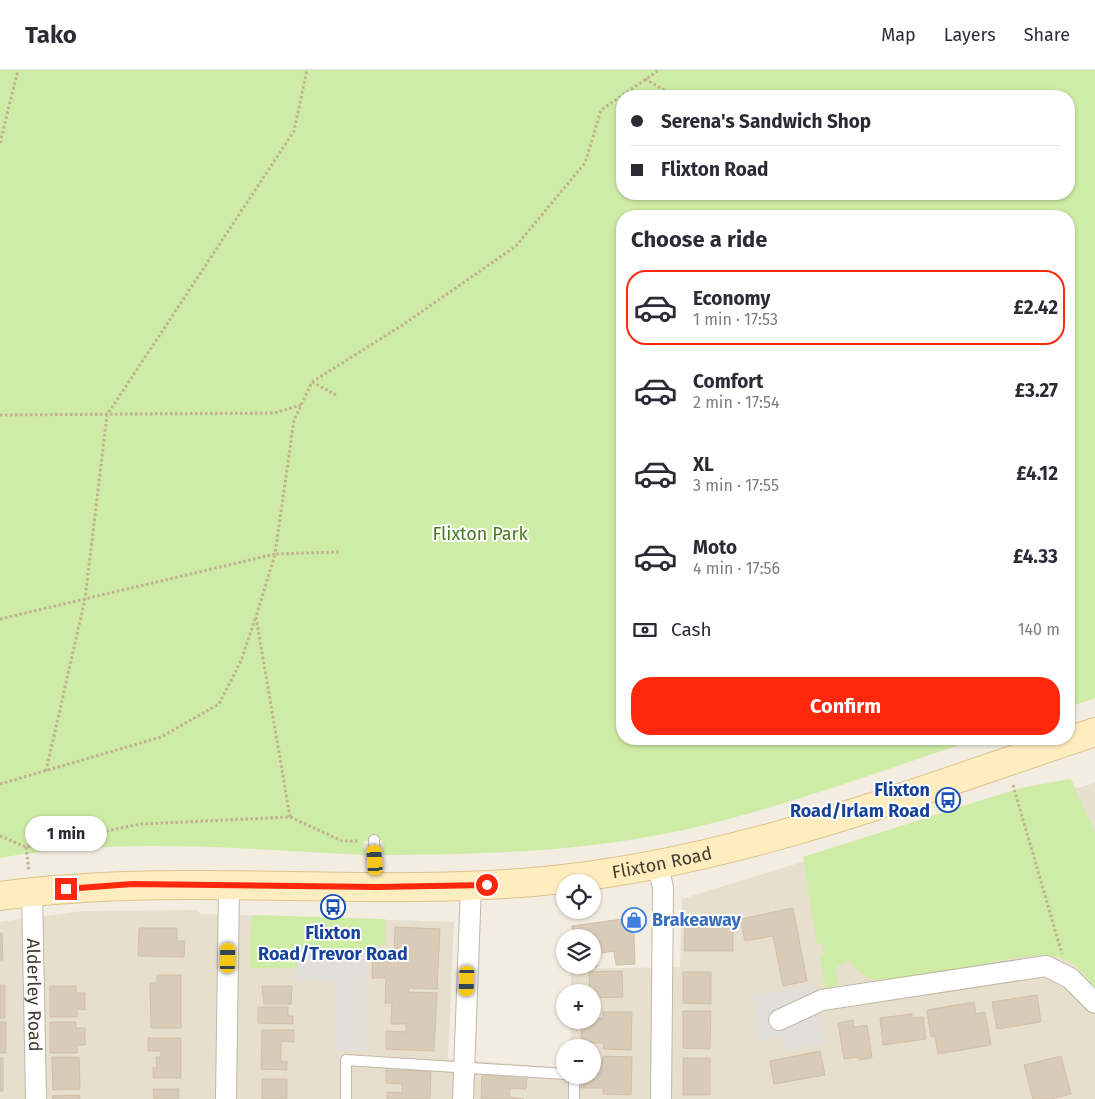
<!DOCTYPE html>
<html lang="en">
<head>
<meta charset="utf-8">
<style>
	body { margin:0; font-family:"Fira Sans",sans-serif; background:#f7f7f7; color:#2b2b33; height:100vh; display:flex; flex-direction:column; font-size:19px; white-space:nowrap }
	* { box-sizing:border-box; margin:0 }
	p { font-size:16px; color:#7c7c81 }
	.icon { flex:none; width:28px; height:28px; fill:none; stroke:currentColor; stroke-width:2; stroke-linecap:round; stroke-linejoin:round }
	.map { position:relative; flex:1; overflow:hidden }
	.sheet { position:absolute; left:616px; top:140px; width:459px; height:535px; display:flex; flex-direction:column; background:#fff; border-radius:20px; box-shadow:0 1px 4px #0004 }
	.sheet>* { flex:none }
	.hud { position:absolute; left:616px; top:20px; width:459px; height:110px; border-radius:20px; box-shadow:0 1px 4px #0004; display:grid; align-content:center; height:110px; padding:0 15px; background:#fff }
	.controls { position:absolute; left:556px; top:804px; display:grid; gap:10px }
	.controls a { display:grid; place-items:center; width:45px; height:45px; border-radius:50%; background:#fff; box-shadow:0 1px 4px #0004; font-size:25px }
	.end { position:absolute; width:22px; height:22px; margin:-11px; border:6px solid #ff270c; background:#fff; box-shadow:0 0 0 2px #fff }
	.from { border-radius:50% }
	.bubble { position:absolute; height:35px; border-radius:18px; background:#fff; box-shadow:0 1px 4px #0004; font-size:16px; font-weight:700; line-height:35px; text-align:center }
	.car { position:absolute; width:15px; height:30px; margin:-15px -8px; border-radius:6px; box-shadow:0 0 4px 1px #0007; background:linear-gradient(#f5c518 24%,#345 0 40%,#f5c518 0 76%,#345 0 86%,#f5c518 0) }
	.hud b { display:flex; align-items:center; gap:18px; height:48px; font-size:19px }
	.hud b+b { border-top:1px solid #e1e1e2 }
	.hud i { width:12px; height:12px; background:#2b2b33 }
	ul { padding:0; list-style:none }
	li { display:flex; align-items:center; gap:15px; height:75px; margin:0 10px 8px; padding:0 5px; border:2px solid transparent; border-radius:20px }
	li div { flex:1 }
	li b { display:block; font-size:19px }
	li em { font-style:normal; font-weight:700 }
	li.on { border-color:#ff270c }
	li>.icon { width:45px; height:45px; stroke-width:1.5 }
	h2 { padding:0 15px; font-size:22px; line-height:60px }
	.pay { display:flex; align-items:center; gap:12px; height:55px; padding:0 15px; font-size:19px }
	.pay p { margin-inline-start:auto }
	.primary-button { display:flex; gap:10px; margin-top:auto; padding:10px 15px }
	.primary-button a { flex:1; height:58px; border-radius:20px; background:#ff270c; color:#fff; font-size:20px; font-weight:700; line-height:58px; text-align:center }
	header { display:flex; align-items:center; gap:30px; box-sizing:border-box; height:70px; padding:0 25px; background:#fff; border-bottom:1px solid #e1e1e2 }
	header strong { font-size:24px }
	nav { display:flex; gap:28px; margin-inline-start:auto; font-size:18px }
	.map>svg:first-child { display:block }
</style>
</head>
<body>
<header>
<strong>Tako</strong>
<nav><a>Map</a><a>Layers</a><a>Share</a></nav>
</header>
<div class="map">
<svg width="1095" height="1029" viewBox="0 0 1095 1029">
	<rect width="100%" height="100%" fill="#f3ede1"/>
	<!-- residential -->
	<path fill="#e7dfce" d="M1095,713V1029H0V852L82,841L197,840L201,844L454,852L448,989L565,998V1005H592V978L570,977L571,950H592V922H571V899L680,897L682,829L792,795Z"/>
	<!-- green -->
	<path fill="#ceeca5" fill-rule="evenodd" d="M0,0H1095V628L1069,637V146H622V669H977C868,705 760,747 647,767C560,783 472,784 383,785L382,770L364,771V785C244,779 119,767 0,788ZM622,26H1069V124H622Z
		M1071,709L1095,762V919C1088,911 1081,898 1072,893C1028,865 902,932 862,904C857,900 853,895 848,890L835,898L839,914L826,921L820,886L824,885L822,873L817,874L803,787L1020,718Z
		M252,845L385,849V876H367V880L297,879V898H249Z"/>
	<!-- parking -->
	<path fill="#e2dfdb" d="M297,879L367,880L366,980H333L334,910L296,909Z
		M814,914L825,973L784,981L781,966L759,970L752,925Z"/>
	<!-- building -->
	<path fill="#d8cbb8" stroke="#d1bfa8" d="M793,838L807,911L783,916L773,866L745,871L740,849Z
		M630,848L634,864L635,894L616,895L614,881L596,884L597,897L569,898L568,895H592V868H573L572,856Z
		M685,853H721V856H733V881H684Z
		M395,857L440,859L437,919L409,918V922L437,923L434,981L386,979V961L406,962V954H391L392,933H385L386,908H372L373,884L394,885Z
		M139,858H177V871H185L184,887L138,886Z
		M0,863H2L3,890H0Z
		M622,901L623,927L592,928V922H590L589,902Z
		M683,902H711V934L683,933Z
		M157,905H181V958H151L150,913H157Z
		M0,915H5V948H0Z
		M50,916H76V923H85V940L77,939V947H50Z
		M262,916H292L291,934H264Z
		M1037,925L1041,952L997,959L992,932Z
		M974,932L976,944L985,942L991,975L938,984L935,966L931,967L927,940Z
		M258,937H288V946H293V954L258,953Z
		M683,941H711L710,979L683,978Z
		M603,942H632L631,980L603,979L604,973H581L582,950L603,948Z
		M912,944V948L923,947L926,969L883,975L880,948Z
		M853,950L854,957L867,955L872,988L859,990V987L844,989L838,953Z
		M0,952H6V983H0Z
		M50,952H76V958H85V975H77V983H50Z
		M262,960H294V972L281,971V992L287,991V1000L261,999Z
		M148,968H181V1008H153V997L157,998L156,987H161V981H148Z
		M820,981L825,1005L774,1014L770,991Z
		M603,986L632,987L631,1025L603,1024V1018H581L582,1005H592V993H602Z
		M1061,986L1071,1024L1052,1029H1033L1024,995Z
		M52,987H79L80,1019L53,1020Z
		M0,988H3V1021H0Z
		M683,988H710V1025H683Z
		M386,1000L431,1001L430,1029H387V1022L402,1023V1014L386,1013Z
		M482,1004L527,1005L526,1019L510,1018L509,1027L524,1029H481Z
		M262,1009H287V1029H262Z
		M153,1019H179V1029H154Z
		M79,1025L80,1029H53L52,1026Z"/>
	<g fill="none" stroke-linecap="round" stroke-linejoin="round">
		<defs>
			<path id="service" d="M374,770L377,817
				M346,1029V990L565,1004
				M574,1029V1005"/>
			<g id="minor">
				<path d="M658,794L663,818L661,1029"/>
				<path id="s1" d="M32,821L36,1029"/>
				<path d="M779,950L822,930L1046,896L1070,908L1095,933"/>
				<path d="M226,1029L229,816"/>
				<path d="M463,1029L471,816"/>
			</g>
			<g id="secondary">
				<path id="s2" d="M0,826C177,802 355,827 533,812C728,796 911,723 1095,662"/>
			</g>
		</defs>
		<!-- service casing -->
		<use href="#service" stroke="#c1b7a6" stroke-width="12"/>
		<!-- minor casing -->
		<use href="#minor" stroke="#c1b7a6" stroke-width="22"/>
		<!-- secondary casing -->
		<use href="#secondary" stroke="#dbc38d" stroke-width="30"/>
		<!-- path -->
		<path stroke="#c2b093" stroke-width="3" stroke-dasharray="2.5 2.5" stroke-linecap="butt" d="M645,9L675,26
			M0,73L18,0
			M312,312L401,256L516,176L585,93L601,40L659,0
			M0,345L274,343L301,335
			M0,549L275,484L294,350L312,312L336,325
			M46,701L85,529L107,345L294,61L307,0
			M0,714L161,667L219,634L241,591L255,549
			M1013,715L1062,884
			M290,747L256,547L275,484L339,482
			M0,766L26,777L141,754L290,747L342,771H360
			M26,777L29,801"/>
		<!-- service -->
		<use href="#service" stroke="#fff" stroke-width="10"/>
		<!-- minor -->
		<use href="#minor" stroke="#fff" stroke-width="20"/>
		<!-- secondary -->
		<use href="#secondary" stroke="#ffedbf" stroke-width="28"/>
	</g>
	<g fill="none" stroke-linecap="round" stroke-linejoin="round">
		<!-- route -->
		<path stroke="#ff270c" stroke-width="6" d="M66,819L132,814L377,817L487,815"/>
	</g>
	<!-- icons -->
	<defs>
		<symbol id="bus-ring" viewBox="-11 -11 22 22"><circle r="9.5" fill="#fff" stroke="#1a4fb4" stroke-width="1.5"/><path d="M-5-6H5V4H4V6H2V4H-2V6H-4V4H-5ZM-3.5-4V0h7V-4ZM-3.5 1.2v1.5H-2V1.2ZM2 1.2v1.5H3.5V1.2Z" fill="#1a4fb4"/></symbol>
		<symbol id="shop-ring" viewBox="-11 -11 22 22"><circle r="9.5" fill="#fff" stroke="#3f7fe0" stroke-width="1.5"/><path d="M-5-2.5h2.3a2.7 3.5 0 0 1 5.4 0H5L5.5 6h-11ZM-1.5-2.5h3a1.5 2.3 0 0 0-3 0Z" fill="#3f7fe0"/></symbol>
	</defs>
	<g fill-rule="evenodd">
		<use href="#bus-ring" x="934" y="716" width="28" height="28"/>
		<use href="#bus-ring" x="319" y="823" width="28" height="28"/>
		<use href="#shop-ring" x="620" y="836" width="28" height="28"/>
	</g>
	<g text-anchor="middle" stroke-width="4" stroke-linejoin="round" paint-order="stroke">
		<!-- park labels -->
		<g font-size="18" fill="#467b20" stroke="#fff">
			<text x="480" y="470">Flixton Park</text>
		</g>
		<!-- transit labels -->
		<g font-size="18" font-weight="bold" fill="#164399" stroke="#fff" text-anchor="end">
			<text x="930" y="726">Flixton<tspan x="930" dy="21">Road/Irlam Road</tspan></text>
			<text x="333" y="869" text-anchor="middle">Flixton<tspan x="333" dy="21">Road/Trevor Road</tspan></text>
		</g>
		<!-- street labels -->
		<g font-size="18" fill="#443c31" stroke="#fff">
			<text dy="6" stroke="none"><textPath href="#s2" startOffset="664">Flixton Road</textPath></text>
			<text dy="6" stroke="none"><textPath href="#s1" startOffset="104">Alderley Road</textPath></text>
		</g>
		<!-- shop labels -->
		<g font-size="18" font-weight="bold" fill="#366cbe" stroke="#fff" text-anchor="start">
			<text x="652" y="856">Brakeaway</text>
		</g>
	</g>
</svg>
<div class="controls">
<a><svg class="icon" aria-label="locate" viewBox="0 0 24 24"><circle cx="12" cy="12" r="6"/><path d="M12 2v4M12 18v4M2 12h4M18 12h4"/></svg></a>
<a><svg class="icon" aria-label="layers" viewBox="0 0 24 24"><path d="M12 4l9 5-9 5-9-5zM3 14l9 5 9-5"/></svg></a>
<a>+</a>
<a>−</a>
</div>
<i class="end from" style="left:487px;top:815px"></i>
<i class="end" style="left:66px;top:819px"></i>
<div class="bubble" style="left:25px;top:746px;width:82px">1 min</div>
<i class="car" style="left:375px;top:790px;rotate:356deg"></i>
<i class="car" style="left:228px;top:888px;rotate:1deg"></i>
<i class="car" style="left:467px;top:911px;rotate:182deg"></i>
<div class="hud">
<b><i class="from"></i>Serena's Sandwich Shop</b>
<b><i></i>Flixton Road</b>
</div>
<section class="sheet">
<h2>Choose a ride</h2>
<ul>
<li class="on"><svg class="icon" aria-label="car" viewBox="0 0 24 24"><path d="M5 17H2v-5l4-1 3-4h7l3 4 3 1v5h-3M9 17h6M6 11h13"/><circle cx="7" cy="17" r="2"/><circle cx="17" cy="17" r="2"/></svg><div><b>Economy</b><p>1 min · 17:53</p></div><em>£2.42</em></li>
<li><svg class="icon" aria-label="car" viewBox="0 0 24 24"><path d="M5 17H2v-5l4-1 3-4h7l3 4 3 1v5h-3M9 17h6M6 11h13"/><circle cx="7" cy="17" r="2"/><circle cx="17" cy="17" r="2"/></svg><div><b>Comfort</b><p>2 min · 17:54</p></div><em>£3.27</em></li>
<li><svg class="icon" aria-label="car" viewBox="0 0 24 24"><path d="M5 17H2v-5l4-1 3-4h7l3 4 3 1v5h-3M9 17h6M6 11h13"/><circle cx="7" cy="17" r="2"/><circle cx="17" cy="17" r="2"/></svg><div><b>XL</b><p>3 min · 17:55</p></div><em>£4.12</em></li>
<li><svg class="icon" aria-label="car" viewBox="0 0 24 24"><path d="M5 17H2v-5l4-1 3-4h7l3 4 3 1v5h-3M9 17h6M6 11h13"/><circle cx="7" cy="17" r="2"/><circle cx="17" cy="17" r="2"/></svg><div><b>Moto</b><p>4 min · 17:56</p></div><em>£4.33</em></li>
</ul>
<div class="pay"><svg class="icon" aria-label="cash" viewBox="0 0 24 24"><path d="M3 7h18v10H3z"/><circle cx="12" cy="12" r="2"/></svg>Cash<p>140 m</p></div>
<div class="primary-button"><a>Confirm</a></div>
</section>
</div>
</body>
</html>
